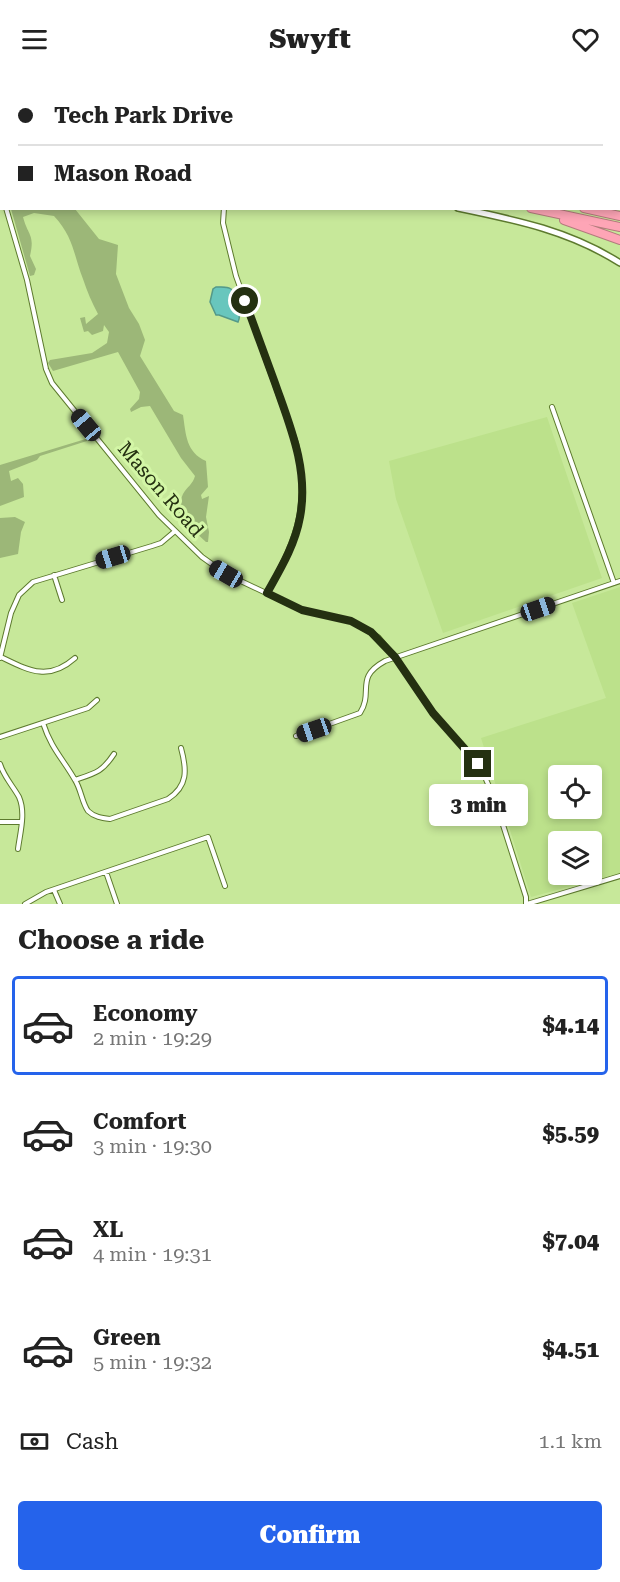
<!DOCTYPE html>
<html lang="en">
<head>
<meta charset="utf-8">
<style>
	body { margin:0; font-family:"Roboto Serif",serif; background:#f2f2f2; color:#222; height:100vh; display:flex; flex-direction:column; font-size:22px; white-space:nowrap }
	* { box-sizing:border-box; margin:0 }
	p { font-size:20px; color:#767676 }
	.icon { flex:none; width:33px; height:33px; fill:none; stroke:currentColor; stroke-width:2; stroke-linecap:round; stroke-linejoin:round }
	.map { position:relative; height:826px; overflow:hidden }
	.panel { display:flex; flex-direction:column; background:#fff; flex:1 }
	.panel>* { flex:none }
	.hud { position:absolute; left:0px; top:0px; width:621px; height:132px; box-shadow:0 3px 9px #0003; display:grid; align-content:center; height:132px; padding:0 18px; background:#fff }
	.buttons { position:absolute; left:548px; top:687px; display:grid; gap:12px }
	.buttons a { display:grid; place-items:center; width:54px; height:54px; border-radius:6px; background:#fff; box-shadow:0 3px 9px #0003; font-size:30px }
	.end { position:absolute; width:27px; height:27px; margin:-14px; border:8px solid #243011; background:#fff; box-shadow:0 0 0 3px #fff }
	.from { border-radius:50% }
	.bubble { position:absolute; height:42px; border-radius:6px; background:#fff; box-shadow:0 3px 9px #0003; font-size:20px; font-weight:800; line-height:42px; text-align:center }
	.car { position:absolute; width:18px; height:36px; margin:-18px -9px; border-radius:8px; box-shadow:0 0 4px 2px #0007; background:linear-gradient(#222 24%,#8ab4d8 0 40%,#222 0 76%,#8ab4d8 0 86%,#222 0) }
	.hud b { display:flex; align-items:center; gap:21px; height:57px; font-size:22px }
	.hud b+b { border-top:2px solid #e0e0e0 }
	.hud i { width:15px; height:15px; background:#222 }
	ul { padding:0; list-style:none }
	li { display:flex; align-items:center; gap:18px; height:99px; margin:0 12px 9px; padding:0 6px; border:3px solid transparent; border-radius:6px }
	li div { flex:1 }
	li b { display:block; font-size:22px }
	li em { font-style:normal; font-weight:800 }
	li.on { border-color:#2563eb }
	li>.icon { width:54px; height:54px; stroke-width:1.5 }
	h2 { padding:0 18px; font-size:27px; line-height:72px }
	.pay { display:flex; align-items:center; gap:15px; height:66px; padding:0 18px; font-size:22px }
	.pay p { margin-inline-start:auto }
	.action { display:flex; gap:12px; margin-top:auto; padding:12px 18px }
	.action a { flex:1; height:69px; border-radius:6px; background:#2563eb; color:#fff; font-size:24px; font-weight:800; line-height:69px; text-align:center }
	header { display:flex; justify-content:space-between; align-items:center; height:78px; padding:0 18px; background:#fff; font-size:27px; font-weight:800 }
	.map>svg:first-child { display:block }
</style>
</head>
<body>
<header><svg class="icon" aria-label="menu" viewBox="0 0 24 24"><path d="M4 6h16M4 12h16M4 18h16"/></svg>Swyft<svg class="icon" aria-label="heart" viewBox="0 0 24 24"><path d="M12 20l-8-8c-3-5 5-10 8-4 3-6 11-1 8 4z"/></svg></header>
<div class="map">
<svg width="620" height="826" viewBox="0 0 620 826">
	<rect width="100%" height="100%" fill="#c7e89a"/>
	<!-- built -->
	<path fill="#bce18b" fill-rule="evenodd" d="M547,339L602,500L443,555L396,421L389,383Z
		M620,509V795L531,819L481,660L606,620L572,525ZM558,698H591V730H558ZM558,764H591V796H558Z"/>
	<!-- forest -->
	<path fill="#9cb778" d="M35,0H297L42,2Z
		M11,131H75L99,161L118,167L116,196L129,230L139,246L145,262L140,278L174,333L183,337C186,357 186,374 206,383L208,409L201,417L202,421L209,418L206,439L209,454L208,464H206L193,452L175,431C179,426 181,421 183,416C187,409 193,406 195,398L181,380L150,328L141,329L131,334L130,331L139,321L140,314L118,274L53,293L48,285L50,282L92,275L107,265L109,254L104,247L103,253L92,257L88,253L84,254L80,240L85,239L86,246L98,236C92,225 87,213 83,201C73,175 74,160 54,138L34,135L23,139C28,158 35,156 30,178L36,191L34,197L30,198Z
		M89,360L90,362L40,378L37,382L9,393L11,403L18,400L23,406L24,419L0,428V387Z
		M15,439L25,444L21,454L18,476L0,480V440Z"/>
	<!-- water -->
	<path fill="#68c6bd" stroke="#549989" stroke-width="1.5" d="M216,209C221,209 227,208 231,211C237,218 242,236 238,244L219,237H216L210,224L213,211Z"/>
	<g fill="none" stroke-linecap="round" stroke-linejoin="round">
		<defs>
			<path id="minor" d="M435,0L437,2
				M0,108L2,113
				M6,130L27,202L46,291L52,305L159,437L202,479L226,496L302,532L351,543L378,559L395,579L430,631L481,690L495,722L526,819V826
				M224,130L223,145L236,198L296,365C310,427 298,460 267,515
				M552,329L614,505
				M54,497L62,522
				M1,579C28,592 48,604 75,580
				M0,580L11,535L19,517L33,504L152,468L161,465L174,454
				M43,645C51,670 63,681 75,702C81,711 82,725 88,733C94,739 102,740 110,741L168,721C188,708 187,692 181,670
				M296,658L360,635C374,613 354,600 385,583L620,503
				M0,659L88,630L97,622
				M0,686C4,699 13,708 19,719C26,735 20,755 18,771
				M75,702C96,695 102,694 114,676
				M0,744H21
				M106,794L117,826
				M54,812L60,826
				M25,826L46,814L208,759L225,808
				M527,826L620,798"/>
			<path id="tertiary" d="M0,40L2,41
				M458,130C516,142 570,153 620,185"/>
			<path id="motorway" d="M0,6L2,7
				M0,18H2
				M620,94V93
				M531,130L620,149
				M584,130L620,138
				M564,142L620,162"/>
		</defs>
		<!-- minor casing -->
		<use href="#minor" stroke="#5d7a2e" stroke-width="6"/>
		<!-- tertiary casing -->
		<use href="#tertiary" stroke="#5d7a2e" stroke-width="8"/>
		<!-- motorway casing -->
		<use href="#motorway" stroke="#b27c7c" stroke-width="10"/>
		<!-- minor -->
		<use href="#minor" stroke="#fff" stroke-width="4"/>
		<!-- tertiary -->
		<use href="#tertiary" stroke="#fff" stroke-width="5"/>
		<!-- motorway -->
		<use href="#motorway" stroke="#fea5b6" stroke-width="8"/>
	</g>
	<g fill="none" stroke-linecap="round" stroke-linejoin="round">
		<!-- route -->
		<path stroke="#243011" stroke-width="8" d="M245,223C255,250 265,278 275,305C290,348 309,392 300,439C295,467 281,490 267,515L302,532L351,543L371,554L395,579L433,635L478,686"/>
	</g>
	<g text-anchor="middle" stroke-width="6" stroke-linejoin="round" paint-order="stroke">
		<!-- street labels -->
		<g font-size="20" fill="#243011" stroke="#d3f6a6">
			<text transform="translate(161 411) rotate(49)" y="7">Mason Road</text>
		</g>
	</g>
</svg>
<div class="buttons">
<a><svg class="icon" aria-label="locate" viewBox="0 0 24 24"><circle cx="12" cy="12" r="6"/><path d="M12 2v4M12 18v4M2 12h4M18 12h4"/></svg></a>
<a><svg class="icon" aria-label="layers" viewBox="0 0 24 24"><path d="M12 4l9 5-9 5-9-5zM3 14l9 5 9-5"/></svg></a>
</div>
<i class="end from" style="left:245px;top:223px"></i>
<i class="end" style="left:478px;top:686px"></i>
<div class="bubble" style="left:429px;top:706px;width:99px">3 min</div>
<i class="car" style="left:86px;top:347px;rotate:320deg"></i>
<i class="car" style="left:113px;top:479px;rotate:253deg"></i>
<i class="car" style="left:226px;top:496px;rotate:300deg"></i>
<i class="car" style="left:538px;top:531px;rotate:71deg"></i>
<i class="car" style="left:314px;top:652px;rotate:251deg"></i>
<div class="hud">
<b><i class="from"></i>Tech Park Drive</b>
<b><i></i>Mason Road</b>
</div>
</div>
<section class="panel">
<h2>Choose a ride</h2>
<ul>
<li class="on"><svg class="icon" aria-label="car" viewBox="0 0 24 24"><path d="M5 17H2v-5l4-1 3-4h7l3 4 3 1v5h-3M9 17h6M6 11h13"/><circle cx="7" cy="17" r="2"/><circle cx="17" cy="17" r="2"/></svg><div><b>Economy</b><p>2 min · 19:29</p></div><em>$4.14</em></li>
<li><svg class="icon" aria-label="car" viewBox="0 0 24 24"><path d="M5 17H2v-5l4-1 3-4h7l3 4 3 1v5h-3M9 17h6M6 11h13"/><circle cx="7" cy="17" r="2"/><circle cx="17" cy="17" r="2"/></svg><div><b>Comfort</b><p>3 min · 19:30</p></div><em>$5.59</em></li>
<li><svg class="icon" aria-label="car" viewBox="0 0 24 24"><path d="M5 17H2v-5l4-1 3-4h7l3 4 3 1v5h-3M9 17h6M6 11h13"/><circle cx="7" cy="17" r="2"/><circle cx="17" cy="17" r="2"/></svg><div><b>XL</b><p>4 min · 19:31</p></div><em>$7.04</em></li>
<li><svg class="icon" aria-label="car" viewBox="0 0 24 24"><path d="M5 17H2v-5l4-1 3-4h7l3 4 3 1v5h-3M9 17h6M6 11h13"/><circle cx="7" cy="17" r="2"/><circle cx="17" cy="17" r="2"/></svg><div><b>Green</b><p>5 min · 19:32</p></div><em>$4.51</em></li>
</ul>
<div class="pay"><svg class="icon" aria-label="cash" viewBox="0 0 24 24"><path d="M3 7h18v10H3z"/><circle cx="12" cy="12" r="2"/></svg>Cash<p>1.1 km</p></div>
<div class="action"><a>Confirm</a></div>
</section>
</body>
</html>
